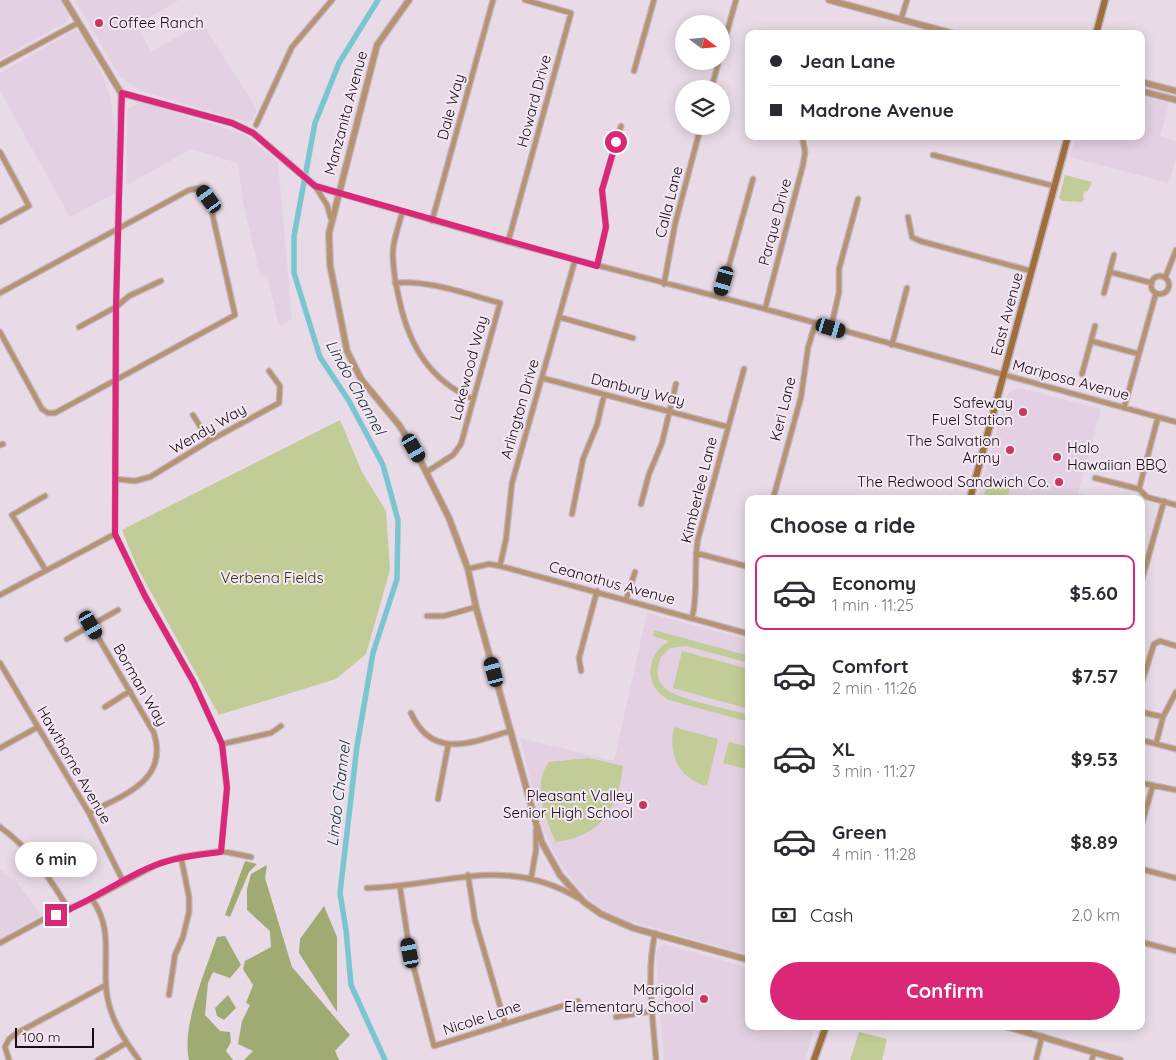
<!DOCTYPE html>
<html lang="en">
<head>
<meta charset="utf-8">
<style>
	body { margin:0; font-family:Quicksand,sans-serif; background:#f2f2f3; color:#2b2b33; height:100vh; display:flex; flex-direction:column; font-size:19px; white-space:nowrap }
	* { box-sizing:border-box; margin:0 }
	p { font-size:16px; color:#7c7c81 }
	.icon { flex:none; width:28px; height:28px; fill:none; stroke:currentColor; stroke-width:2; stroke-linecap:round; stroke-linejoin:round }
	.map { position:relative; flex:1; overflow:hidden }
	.drawer { position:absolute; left:745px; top:495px; width:400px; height:535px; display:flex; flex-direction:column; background:#fff; border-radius:10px; box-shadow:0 2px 12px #0003 }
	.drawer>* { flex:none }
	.banner { position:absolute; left:745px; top:30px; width:400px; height:110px; border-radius:10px; box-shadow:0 2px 12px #0003; display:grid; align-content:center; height:110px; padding:0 25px; background:#fff }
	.needle { width:32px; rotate:106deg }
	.fabs { position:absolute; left:675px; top:15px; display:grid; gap:10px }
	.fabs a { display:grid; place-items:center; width:55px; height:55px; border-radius:50%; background:#fff; box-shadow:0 2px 12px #0003; font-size:25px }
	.scale { position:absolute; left:15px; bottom:12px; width:79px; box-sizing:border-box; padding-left:5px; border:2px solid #120e12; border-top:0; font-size:14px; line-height:18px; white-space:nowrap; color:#120e12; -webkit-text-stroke:4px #f5e8f4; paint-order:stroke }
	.end { position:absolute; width:22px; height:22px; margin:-11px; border:6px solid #db2777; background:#fff; box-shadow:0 0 0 2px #fff }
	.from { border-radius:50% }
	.bubble { position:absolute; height:35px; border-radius:18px; background:#fff; box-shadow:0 2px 12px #0003; font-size:16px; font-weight:700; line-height:35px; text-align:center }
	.car { position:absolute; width:15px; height:30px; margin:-15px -8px; border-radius:6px; box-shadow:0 0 4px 1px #0007; background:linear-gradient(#222 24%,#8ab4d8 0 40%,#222 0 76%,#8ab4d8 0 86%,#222 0) }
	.banner b { display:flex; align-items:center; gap:18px; height:48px; font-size:19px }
	.banner b+b { border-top:1px solid #e1e1e2 }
	.banner i { width:12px; height:12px; background:#2b2b33 }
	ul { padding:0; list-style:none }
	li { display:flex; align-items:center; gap:15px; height:75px; margin:0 10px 8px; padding:0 15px; border:2px solid transparent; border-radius:10px }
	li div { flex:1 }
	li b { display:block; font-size:19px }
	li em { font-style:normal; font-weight:700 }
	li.active { border-color:#db2777 }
	li>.icon { width:45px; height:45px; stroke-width:1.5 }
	h2 { padding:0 25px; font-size:22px; line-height:60px }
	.pay { display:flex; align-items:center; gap:12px; height:55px; padding:0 25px; font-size:19px }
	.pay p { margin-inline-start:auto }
	.action { display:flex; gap:10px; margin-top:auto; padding:10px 25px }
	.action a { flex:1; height:58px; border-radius:30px; background:#db2777; color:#fff; font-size:20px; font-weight:700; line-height:58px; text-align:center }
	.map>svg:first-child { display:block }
</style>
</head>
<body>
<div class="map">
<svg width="1176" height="1060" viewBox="0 0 1176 1060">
	<rect width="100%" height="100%" fill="#e8dbe7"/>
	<!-- built -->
	<path fill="#e3d0e2" d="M0,0H61L69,16L68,21L0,59Z
		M75,0H179L136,25L151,52L202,23L257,109L252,121L247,122L141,91L120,77Z
		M75,30L82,35L104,78L110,97L115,128V193L70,217L0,91V73Z
		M1141,96L1169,103L1160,137L1176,141V157L1169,183L1070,157L1076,136H1141Z
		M137,100L246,135L278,162L292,319L279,326L267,275L260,276L243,202L238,163L191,149L127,185V109L136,105Z
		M1020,388L1101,409L1078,493L1100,499H977L1006,397L1012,390Z
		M647,613L749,640V955L615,917L596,905L577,886L556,857L542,827L520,738L614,761Z
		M0,869L19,885L41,915L0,938Z
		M664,944L749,968V1026H815L805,1060H664L656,958L657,949Z"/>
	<!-- green -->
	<path fill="#c1cc96" d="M1065,175L1092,182L1087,192L1084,191L1083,198H1085L1082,202L1062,201L1059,198Z
		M340,420L362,472L386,511L390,570L366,654L336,679L219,715L137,567L122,530Z
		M989,477L1011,483L1007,499H983Z
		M654,630L749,656V663L686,646L670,648L661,657C656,668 656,681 666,689C679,700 730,709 749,715V722L669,700C643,687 645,655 669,641L653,636Z
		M682,651L749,669V709L673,688Z
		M674,727L718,739L707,786C678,779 668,753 674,727Z
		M729,742L749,747V770L723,763Z
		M589,758L623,766C618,809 601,836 556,842C545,819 532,784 549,762Z
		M859,1032L887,1039L882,1060H850Z"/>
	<!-- forest -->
	<path fill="#9fab73" d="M245,861L257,864L249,872L230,917L225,915Z
		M267,865L265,878L292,967L350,1035L335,1051L339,1060H244L253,1051L238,1044L242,1021L250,1005L246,1003L253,985L243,969L245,961L271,947L270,931L247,910V889L251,874Z
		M324,906L337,937V1012L299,953L300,939Z
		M225,936L241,965L230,978L213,972L208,983L205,1015L220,1031L230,1032L231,1042L226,1051L233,1060H189C181,1027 206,969 217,937Z
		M228,995L236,1008L224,1020L217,1016L215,1008Z"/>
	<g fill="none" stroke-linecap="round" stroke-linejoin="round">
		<!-- canal -->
		<path stroke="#79c6d1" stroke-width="5.5" d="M378,0L339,63L315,123L294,236V273L320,357L349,401L383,465L398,520L397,579L373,653L357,746L340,893L346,930L351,985L385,1060"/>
		<defs>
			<path id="minor" d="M901,19L907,0
				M721,53L736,0
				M0,65L78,23
				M634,71L654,0
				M711,89L719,61
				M121,93L116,307L115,534L145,596L194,683L222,744L227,788L221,851
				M256,125L292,47L332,0
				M0,152L29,206L0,222
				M933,155L1054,186
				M315,186L327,205L331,219
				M338,193L508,242L765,309L1176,422
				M402,213C399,225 394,238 393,250C392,268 396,286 400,303C410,347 431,381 473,399
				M908,217L912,237L920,241L1031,271
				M432,221L493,0
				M508,242L571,13L525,0
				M597,266L606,227L602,190L621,126
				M1110,272L1152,283
				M1151 285a9 9 0 1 1 18 0a9 9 0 1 1-18 0Z
				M1165,278L1176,250
				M395,283C430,280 466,294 500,303L461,444L453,455L428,471
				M664,284L675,224L701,126
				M0,293L189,190L201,188L209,199L235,315L55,413H48L42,409L0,332
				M1104,293L1114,255
				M720,298L753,179
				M765,309L803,165L805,152L803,141
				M559,317L633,338
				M79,327L116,307L129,296L161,281
				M831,328L839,292V269L858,199
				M1091,341L1139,354
				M892,345L907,288
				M1082,374L1095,326
				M542,378L728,427
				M1124,408L1156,293
				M193,415L209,441
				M1158,417L1139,489L1147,497L1176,505
				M0,445L3,444
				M1095,478L1139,489
				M116,479L135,481L150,477L209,441L279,403L280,386L269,371
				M45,496L12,515L45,569
				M773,499L801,397L808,348L815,324
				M641,504L649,474L662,443L676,384
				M572,514L583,459L597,425L604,395
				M696,553L749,567
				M500,566L506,539L512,483L575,260
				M468,569L489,564L500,566L749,634
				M1141,583L1164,501
				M0,595L115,534
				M626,600L635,572
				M427,616H444L476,607
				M692,618C699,591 693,566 698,539L744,369
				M67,639L118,610
				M0,663L89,813L123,881
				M581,671L579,658L597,591
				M1141,685L1154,644L1160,641L1176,646
				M105,707L130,691
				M1141,712L1163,717
				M411,713C432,760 471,743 510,731
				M1141,740L1176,749
				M222,744L271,733L281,726
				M1156,744L1163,717L1176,692
				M0,748L38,727
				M1141,783L1176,790
				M438,799L448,746
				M89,813C123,795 169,781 154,733L91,625
				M0,827C32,850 49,877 69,910
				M1141,827L1153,785
				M1141,869L1176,878
				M468,875L475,920L505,1023
				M531,879L536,850V829
				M400,887L410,953L434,1046L578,1001
				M367,888C446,886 505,854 580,899
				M92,899C112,928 104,952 106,984C107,1014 122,1037 139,1060
				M655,933C646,975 653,1018 656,1060
				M1141,942L1176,951
				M0,943L44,919L92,899L160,863L181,857L221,851L251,857
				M169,995L175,955L183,937L189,912V897L181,857
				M616,1017L653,1011
				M1029,1033L1031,1026
				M9,1060L5,1047L9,1039L17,1033L106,985
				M98,1060L126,1043
				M1036,1060L1042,1036
				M1092,1060L1094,1053"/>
			<path id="tertiary" d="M65,0L121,93L232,123L253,133L315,186L338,193
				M409,0L377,45L329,233L330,265L347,351L361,379L399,425L414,448L449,518L468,569L476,607L536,823L542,843L560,875L584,902L601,914L633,928L749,960
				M829,0L955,34
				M1141,82L1176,91
				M1141,91L1176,100
				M1005,1026L1120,1060"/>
			<path id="secondary" d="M1096,34L1105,0
				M970,499L1068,136
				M814,1060L826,1026"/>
		</defs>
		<!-- minor casing -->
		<use href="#minor" stroke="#c1b6c1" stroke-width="7"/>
		<!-- tertiary casing -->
		<use href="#tertiary" stroke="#c1b6c1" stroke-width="8"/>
		<!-- secondary casing -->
		<use href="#secondary" stroke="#c1b6c1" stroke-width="9"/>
		<!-- minor -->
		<use href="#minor" stroke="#b69473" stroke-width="4.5"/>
		<!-- tertiary -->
		<use href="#tertiary" stroke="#b69473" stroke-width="5.5"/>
		<!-- secondary -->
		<use href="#secondary" stroke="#a06f39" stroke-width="6"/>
	</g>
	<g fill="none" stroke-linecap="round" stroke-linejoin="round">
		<!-- route -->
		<path stroke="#db2777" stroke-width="6" d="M56,915C88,903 115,883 146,869C170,858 195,855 221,852L227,788L222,744L194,683L145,596L115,534L116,307L122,93L232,123L253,133L315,186L597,266L606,227L602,190L616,142"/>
	</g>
	<!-- markers -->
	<g fill="#c73860" stroke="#f5e8f4" stroke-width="2">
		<circle cx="99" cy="23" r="5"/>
		<circle cx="1023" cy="412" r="5"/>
		<circle cx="1010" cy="450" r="5"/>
		<circle cx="1057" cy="457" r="5"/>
		<circle cx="1059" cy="482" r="5"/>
		<circle cx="643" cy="805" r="5"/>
		<circle cx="704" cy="999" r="5"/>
	</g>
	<g text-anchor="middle" stroke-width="4" stroke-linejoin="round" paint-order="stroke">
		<!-- poi labels -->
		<g font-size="15" fill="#120e12" stroke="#f5e8f4" text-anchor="end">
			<text x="109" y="28" text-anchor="start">Coffee Ranch</text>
			<text x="1013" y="408">Safeway<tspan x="1013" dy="17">Fuel Station</tspan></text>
			<text x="1000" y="446">The Salvation<tspan x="1000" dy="17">Army</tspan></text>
			<text x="1067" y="453" text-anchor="start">Halo<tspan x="1067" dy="17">Hawaiian BBQ</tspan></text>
			<text x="1049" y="487">The Redwood Sandwich Co.</text>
			<text x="633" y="801">Pleasant Valley<tspan x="633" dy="17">Senior High School</tspan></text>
			<text x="694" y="995">Marigold<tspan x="694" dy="17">Elementary School</tspan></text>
		</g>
		<!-- street labels -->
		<g font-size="15" fill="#120e12" stroke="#f5e8f4">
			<text transform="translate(534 101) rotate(-75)" y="5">Howard Drive</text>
			<text transform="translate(451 107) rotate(-75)" y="5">Dale Way</text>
			<text transform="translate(346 113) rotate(-75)" y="5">Manzanita Avenue</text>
			<text transform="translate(669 202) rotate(-76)" y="5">Calla Lane</text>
			<text transform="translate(775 222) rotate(-75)" y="5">Parque Drive</text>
			<text transform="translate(1007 314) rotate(-75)" y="5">East Avenue</text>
			<text transform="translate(469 368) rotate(-75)" y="5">Lakewood Way</text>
			<text transform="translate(1071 380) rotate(15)" y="5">Mariposa Avenue</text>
			<text transform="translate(638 390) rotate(14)" y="5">Danbury Way</text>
			<text transform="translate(520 409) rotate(-74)" y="5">Arlington Drive</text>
			<text transform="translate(783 409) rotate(-76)" y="5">Keri Lane</text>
			<text transform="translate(208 429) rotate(-30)" y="5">Wendy Way</text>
			<text transform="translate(699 490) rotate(-76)" y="5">Kimberlee Lane</text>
			<text transform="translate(612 583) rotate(15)" y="5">Ceanothus Avenue</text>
			<text transform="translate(140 685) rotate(60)" y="5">Borman Way</text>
			<text transform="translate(74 765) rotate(60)" y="5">Hawthorne Avenue</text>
			<text transform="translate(482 1018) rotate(-18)" y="5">Nicole Lane</text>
		</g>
		<!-- park labels -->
		<g font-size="15" fill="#30360a" stroke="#f5e8f4">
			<text x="272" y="583">Verbena Fields</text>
		</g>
		<!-- water labels -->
		<g font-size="16" font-style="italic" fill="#093035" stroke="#f5e8f4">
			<text transform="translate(356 387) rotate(61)" y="6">Lindo Channel</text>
			<text transform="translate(338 794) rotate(-83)" y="6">Lindo Channel</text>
		</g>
	</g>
</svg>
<div class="fabs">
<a><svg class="needle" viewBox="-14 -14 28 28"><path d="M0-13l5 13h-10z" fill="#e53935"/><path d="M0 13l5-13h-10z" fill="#7c7c81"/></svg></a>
<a><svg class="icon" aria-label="layers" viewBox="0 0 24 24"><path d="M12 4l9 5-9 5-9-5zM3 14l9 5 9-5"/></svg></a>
</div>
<div class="scale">100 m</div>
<i class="end from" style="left:616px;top:142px"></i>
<i class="end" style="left:56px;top:915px"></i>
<div class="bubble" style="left:15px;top:842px;width:82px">6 min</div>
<i class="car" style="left:209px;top:199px;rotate:324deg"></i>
<i class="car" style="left:724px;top:281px;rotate:196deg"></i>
<i class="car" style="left:831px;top:328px;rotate:106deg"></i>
<i class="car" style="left:414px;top:448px;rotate:150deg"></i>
<i class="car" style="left:91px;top:625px;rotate:150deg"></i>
<i class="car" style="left:494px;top:672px;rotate:345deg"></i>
<i class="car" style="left:410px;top:953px;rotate:349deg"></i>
<div class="banner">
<b><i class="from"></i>Jean Lane</b>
<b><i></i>Madrone Avenue</b>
</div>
<section class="drawer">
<h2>Choose a ride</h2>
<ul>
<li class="active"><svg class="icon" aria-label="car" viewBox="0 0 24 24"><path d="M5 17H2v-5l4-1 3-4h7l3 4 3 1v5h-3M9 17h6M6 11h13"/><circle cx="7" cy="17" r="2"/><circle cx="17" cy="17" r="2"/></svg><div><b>Economy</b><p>1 min · 11:25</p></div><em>$5.60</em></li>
<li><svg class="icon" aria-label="car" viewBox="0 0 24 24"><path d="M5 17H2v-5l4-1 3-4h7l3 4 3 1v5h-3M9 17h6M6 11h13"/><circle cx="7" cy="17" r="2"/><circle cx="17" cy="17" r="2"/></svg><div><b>Comfort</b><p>2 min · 11:26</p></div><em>$7.57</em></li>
<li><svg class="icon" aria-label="car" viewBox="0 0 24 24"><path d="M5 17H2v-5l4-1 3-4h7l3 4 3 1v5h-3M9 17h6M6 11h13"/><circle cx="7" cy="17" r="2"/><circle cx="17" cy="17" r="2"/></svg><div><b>XL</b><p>3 min · 11:27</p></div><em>$9.53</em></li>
<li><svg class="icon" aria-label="car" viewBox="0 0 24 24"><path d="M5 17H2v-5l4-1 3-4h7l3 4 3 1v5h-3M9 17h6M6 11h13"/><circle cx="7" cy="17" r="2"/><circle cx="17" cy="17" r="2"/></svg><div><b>Green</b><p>4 min · 11:28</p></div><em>$8.89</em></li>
</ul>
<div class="pay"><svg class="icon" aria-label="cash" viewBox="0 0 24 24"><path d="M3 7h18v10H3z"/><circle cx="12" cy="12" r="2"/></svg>Cash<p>2.0 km</p></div>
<div class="action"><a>Confirm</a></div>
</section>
</div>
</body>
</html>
